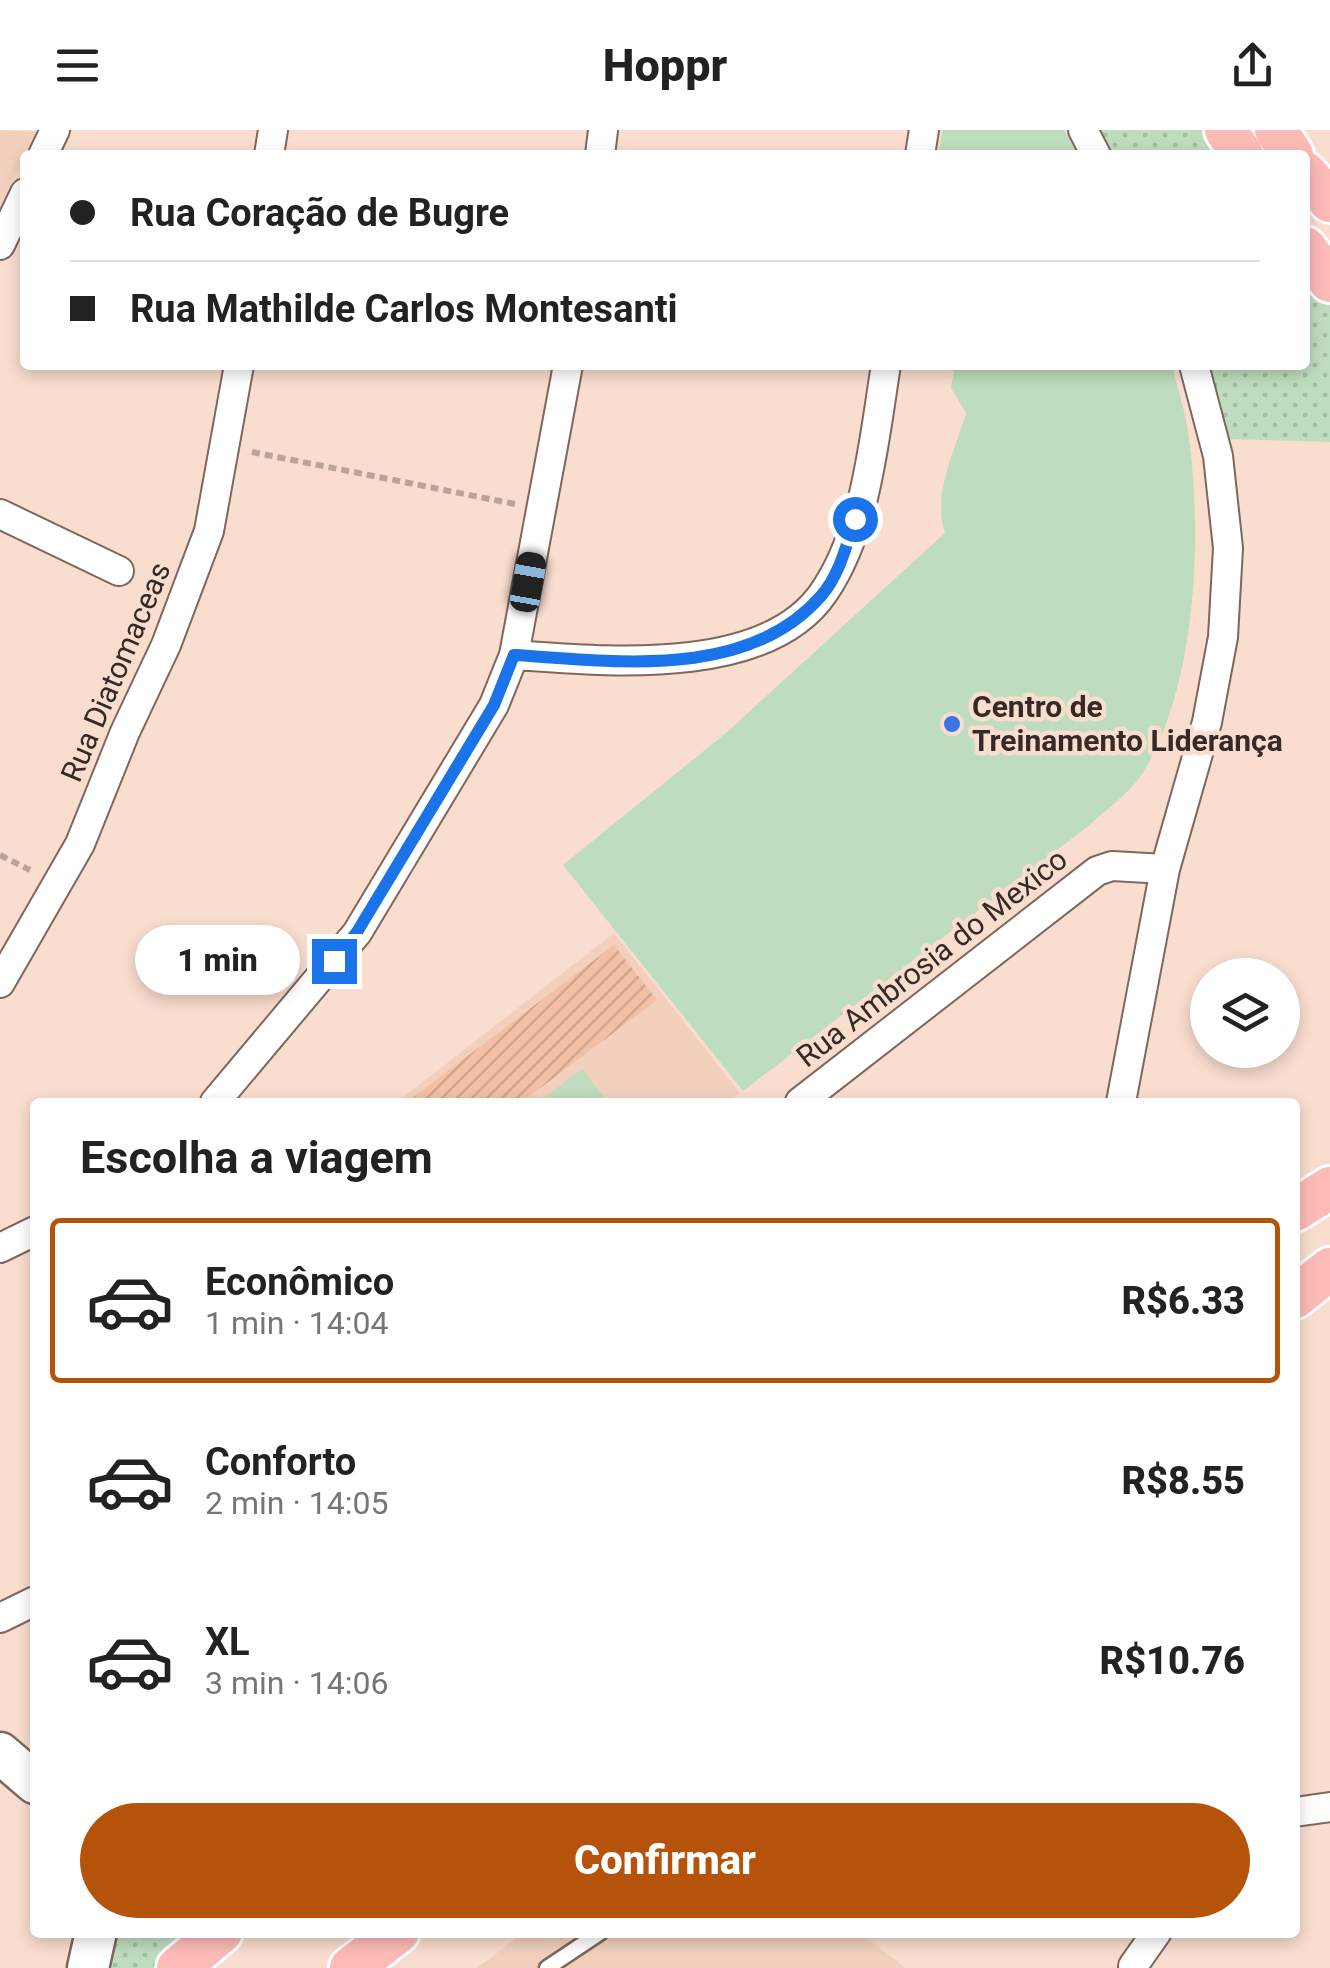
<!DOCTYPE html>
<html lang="pt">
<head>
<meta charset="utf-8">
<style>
	body { margin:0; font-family:Roboto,sans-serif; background:#f6f6f6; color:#222; height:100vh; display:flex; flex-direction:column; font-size:38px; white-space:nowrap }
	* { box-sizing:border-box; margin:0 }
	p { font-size:32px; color:#767676 }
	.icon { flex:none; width:55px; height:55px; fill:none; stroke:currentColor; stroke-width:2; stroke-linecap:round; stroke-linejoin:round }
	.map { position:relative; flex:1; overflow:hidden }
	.sheet { position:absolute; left:30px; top:968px; width:1270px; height:840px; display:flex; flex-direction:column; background:#fff; border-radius:10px; box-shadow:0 5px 15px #0003 }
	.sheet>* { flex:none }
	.banner { position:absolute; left:20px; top:20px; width:1290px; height:220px; border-radius:10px; box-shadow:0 5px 15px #0003; display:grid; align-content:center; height:220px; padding:0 50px; background:#fff }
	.tools { position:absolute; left:1190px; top:828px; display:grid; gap:20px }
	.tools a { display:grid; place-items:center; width:110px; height:110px; border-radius:50%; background:#fff; box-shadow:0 5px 15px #0003; font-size:50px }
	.end { position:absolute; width:45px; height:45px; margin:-22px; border:12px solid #1a73e8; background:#fff; box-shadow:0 0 0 5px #fff }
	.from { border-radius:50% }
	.bubble { position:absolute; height:70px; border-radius:35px; background:#fff; box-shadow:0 5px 15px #0003; font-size:32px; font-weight:800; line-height:70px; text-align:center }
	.car { position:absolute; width:30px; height:60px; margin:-30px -15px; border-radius:12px; box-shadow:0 0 8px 2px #0007; background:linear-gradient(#222 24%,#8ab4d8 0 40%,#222 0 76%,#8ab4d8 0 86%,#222 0) }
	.banner b { display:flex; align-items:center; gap:35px; height:95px; font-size:38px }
	.banner b+b { border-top:2px solid #e0e0e0 }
	.banner i { width:25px; height:25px; background:#222 }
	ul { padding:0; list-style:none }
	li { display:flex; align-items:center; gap:30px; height:165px; margin:0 20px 15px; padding:0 30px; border:5px solid transparent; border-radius:10px }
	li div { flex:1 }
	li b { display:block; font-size:38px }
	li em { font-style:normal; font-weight:800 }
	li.selected { border-color:#b45309 }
	li>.icon { width:90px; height:90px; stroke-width:1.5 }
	h2 { padding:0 50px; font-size:45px; line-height:120px }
	.button { display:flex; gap:20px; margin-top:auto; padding:20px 50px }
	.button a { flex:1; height:115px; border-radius:60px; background:#b45309; color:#fff; font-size:40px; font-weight:800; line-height:115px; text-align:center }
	header { display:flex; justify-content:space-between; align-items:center; height:130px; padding:0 50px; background:#fff; font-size:45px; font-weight:800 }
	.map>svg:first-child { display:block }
</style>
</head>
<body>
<header><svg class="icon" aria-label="menu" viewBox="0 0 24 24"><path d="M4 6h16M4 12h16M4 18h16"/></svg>Hoppr<svg class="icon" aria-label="share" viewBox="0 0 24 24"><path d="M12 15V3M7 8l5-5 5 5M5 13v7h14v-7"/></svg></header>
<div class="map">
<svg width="1330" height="1838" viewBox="0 0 1330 1838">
	<defs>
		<pattern id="park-dots" width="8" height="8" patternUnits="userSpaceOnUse" patternTransform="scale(2.5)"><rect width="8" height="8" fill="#beddbe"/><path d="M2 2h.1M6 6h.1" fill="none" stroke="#a4bea3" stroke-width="1.8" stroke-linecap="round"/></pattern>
		<pattern id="building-hatch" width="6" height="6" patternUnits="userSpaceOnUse" patternTransform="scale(2.5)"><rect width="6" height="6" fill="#f4c0a5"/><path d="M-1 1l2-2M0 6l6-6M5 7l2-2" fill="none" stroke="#d2a58e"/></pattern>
	</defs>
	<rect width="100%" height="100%" fill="#f9ddcf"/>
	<!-- built -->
	<path fill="#f3d0be" d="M0,0L36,2L0,76Z
		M614,803L740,963L728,972H397Z
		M525,1802L860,1803L906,1838H477Z"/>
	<!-- park -->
	<path fill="url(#park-dots)" d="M1098,0H1212L1226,25H1111Z
		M1305,140L1330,175V312L1226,309L1202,235H1305Z
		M111,1803H204L162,1838H106Z"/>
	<!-- pitch -->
	<path fill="#beddbe" d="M942,0H1064L1078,25H939Z
		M955,235H1172C1177,257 1185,279 1188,302C1203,404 1197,556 1142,644C1129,664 1104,681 1087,697L743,961L563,735L726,603L945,403C932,364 955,321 966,283L951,258Z
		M582,939L608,972H538Z"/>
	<!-- building -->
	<path fill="url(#building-hatch)" d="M614,815L657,870L522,972H407Z"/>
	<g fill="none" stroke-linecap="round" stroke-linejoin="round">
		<defs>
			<path id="service" d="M547,1838L601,1802"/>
			<path id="minor" d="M1083,0L1096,25
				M43,25L55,0
				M269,25L273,0
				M600,25L603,0
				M920,25L924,0
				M0,115L25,63
				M0,384L119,441
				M514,525C603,531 766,548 824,462C867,399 874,308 886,235
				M0,853L80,714L125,602L166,515L209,401L239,235
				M215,972L357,803L494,575L514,525L568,235
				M800,972L1097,741L1112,736L1165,739
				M1121,972L1165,739L1207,592L1223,507L1228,418L1218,326L1194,235
				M0,1118L35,1101
				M0,1488L35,1471
				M1295,1682L1330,1677
				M1133,1836L1157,1802"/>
			<path id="secondary" d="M0,1623L35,1653
				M88,1838L96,1802"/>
			<path id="primary" d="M1226,0L1242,25
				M1276,0L1292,25
				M1305,43L1330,71
				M1305,118L1330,151
				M1295,1080L1330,1058
				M1295,1167L1330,1139
				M178,1838L221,1802
				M351,1838L398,1802"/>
		</defs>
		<!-- service casing -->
		<use href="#service" stroke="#7f675b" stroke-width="19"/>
		<!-- minor casing -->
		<use href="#minor" stroke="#7f675b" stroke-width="32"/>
		<!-- secondary casing -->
		<use href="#secondary" stroke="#7f675b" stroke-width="45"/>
		<!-- primary casing -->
		<use href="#primary" stroke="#fff" stroke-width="48"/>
		<!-- path -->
		<path stroke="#baa499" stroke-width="6" stroke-dasharray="8 5" stroke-linecap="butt" d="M252,322L515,374
			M0,725L30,740"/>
		<!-- service -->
		<use href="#service" stroke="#fff" stroke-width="14"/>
		<!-- minor -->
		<use href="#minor" stroke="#fff" stroke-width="28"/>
		<!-- secondary -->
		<use href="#secondary" stroke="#fff" stroke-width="40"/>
		<!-- primary -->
		<use href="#primary" stroke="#fdbbb8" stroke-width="42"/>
	</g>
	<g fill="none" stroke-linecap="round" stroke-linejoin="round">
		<!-- route -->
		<path stroke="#1a73e8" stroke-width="12" d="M334,831L357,802L494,575L514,525C614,531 747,551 821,466C839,446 847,414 855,389"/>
	</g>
	<!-- markers -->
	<circle fill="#3d74e4" stroke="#f9ddcf" stroke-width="4" cx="952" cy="594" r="10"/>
	<g text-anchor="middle" stroke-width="9" stroke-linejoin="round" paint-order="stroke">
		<!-- street labels -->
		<g font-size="30" fill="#352a25" stroke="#f9ddcf">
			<text transform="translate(116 542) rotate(-67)" y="10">Rua Diatomaceas</text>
			<text transform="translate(932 828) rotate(-38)" y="10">Rua Ambrosia do Mexico</text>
		</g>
		<!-- poi labels -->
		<g font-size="30" font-weight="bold" fill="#352a25" stroke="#f9ddcf" text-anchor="start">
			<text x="972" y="587">Centro de<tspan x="972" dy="34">Treinamento Liderança</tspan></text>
		</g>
	</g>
</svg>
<div class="tools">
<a><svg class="icon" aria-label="layers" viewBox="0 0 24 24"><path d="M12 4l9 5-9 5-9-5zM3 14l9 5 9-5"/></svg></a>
</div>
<i class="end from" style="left:855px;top:389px"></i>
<i class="end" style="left:334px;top:831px"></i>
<div class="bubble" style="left:135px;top:795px;width:165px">1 min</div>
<i class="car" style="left:528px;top:452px;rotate:10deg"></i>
<div class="banner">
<b><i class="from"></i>Rua Coração de Bugre</b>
<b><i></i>Rua Mathilde Carlos Montesanti</b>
</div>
<section class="sheet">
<h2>Escolha a viagem</h2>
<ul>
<li class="selected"><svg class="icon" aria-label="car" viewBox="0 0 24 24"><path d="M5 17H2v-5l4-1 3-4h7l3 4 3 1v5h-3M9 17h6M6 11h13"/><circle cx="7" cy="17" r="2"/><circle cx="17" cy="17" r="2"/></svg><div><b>Econômico</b><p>1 min · 14:04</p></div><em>R$6.33</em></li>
<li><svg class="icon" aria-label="car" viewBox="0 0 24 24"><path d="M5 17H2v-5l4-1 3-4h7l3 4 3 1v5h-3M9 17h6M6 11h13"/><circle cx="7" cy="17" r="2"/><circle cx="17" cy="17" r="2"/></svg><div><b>Conforto</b><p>2 min · 14:05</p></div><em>R$8.55</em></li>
<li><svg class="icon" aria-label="car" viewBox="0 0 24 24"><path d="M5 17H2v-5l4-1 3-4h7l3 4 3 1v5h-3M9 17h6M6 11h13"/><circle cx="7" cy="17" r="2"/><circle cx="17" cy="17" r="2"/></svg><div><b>XL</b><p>3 min · 14:06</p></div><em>R$10.76</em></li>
</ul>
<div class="button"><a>Confirmar</a></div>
</section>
</div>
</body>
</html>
